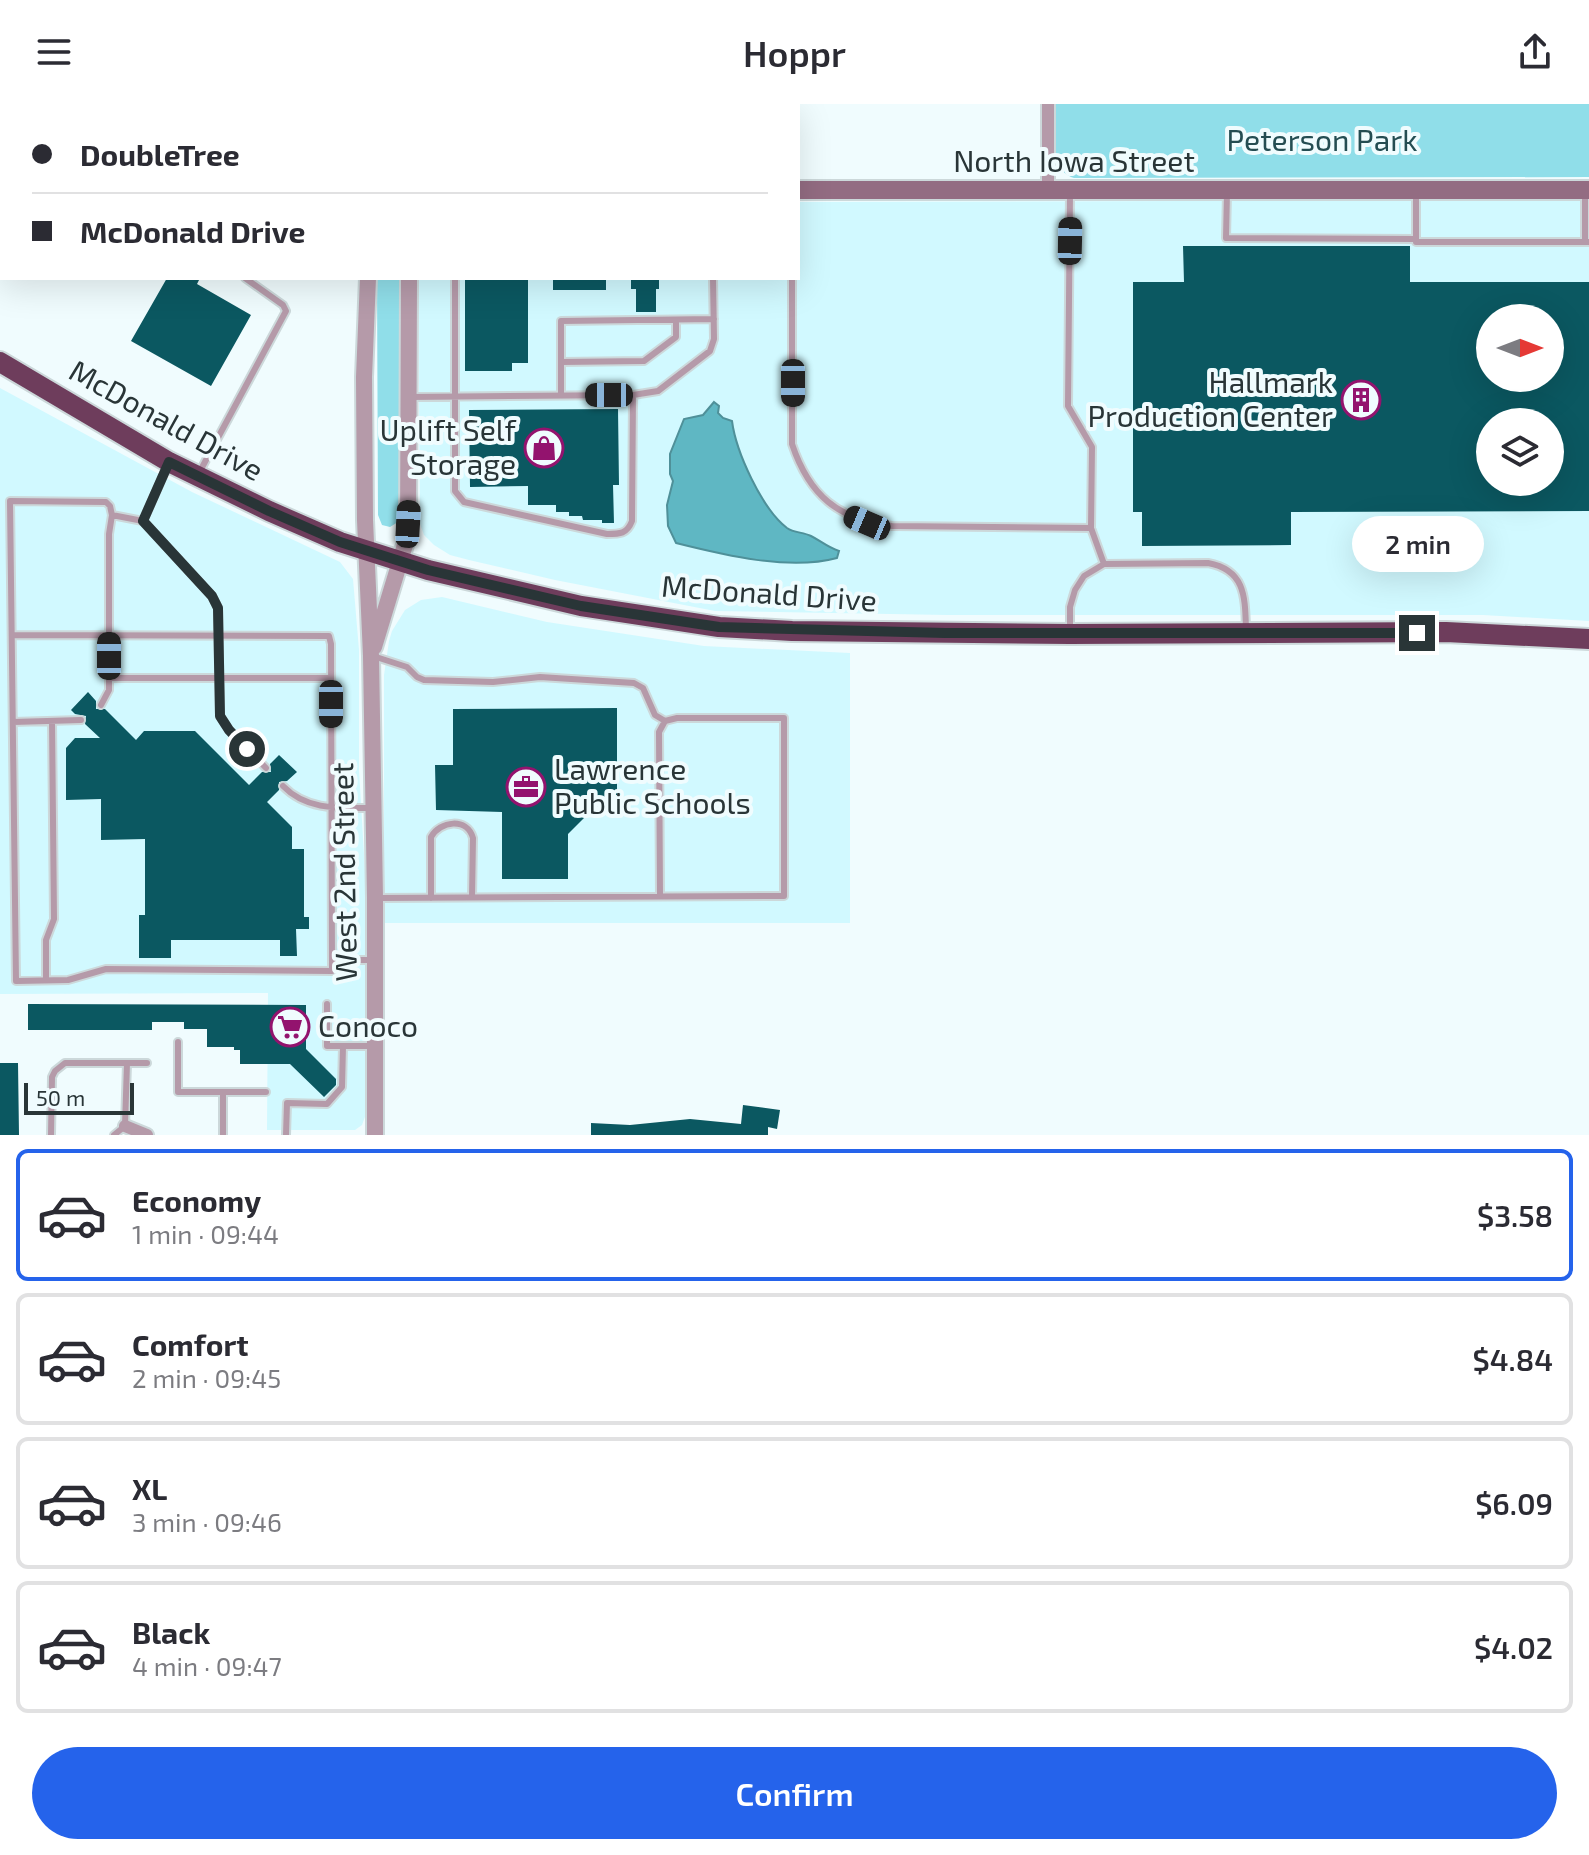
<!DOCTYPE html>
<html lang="en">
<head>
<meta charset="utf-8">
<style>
	body { margin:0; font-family:"Exo 2",sans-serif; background:#f2f2f3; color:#2b2b33; height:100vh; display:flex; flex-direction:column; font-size:30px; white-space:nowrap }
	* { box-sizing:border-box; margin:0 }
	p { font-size:26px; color:#7c7c81 }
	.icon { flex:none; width:44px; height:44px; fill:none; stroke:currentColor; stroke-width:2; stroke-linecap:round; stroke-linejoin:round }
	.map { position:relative; height:1031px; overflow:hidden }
	.panel { display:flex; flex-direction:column; background:#fff; flex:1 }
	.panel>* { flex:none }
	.hud { position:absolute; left:0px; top:0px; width:800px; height:176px; box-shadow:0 8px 32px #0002; display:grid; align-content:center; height:176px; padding:0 32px; background:#fff }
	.needle { width:52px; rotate:90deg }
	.controls { position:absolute; left:1476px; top:200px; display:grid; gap:16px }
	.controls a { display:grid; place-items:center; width:88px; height:88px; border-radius:50%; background:#fff; box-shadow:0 8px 32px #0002; font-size:40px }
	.scale { position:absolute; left:24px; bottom:20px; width:110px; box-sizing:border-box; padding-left:8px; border:4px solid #293537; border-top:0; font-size:22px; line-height:28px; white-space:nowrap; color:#293537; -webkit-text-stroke:6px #f0fcfe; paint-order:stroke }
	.end { position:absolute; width:36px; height:36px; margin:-18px; border:10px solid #293537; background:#fff; box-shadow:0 0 0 4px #fff }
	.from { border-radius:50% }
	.bubble { position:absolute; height:56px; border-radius:28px; background:#fff; box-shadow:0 8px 32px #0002; font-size:26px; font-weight:600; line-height:56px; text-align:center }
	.car { position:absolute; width:24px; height:48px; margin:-24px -12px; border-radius:10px; box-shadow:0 0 6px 2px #0007; background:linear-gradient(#222 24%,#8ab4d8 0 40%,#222 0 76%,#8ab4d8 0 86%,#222 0) }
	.hud b { display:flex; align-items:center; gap:28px; height:76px; font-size:30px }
	.hud b+b { border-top:2px solid #e1e1e2 }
	.hud i { width:20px; height:20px; background:#2b2b33 }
	ul { padding:14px 0 0; list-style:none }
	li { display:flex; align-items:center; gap:24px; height:132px; margin:0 16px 12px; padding:0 16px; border:4px solid #e1e1e2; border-radius:12px }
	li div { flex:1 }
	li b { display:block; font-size:30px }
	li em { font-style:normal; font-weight:600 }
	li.selected { border-color:#2563eb }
	li>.icon { width:72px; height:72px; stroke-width:1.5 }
	.cta { display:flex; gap:16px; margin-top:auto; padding:16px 32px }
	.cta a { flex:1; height:92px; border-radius:48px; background:#2563eb; color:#fff; font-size:32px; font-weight:600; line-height:92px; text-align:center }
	header { display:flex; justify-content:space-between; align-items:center; height:104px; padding:0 32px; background:#fff; font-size:36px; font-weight:600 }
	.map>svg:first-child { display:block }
</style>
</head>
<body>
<header><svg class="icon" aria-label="menu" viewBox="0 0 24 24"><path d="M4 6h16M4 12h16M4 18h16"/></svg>Hoppr<svg class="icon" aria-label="share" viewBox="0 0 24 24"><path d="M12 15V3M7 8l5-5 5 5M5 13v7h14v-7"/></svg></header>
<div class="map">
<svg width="1589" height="1031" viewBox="0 0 1589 1031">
	<rect width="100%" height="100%" fill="#f0fcfe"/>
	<!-- built -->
	<path fill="#d1f9ff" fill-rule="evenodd" d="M1589,96V517L1483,511H947L715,507L555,476L469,456L450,451L434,441L424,431L420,420L418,174H798V98ZM1490,214H1550V274H1490ZM1490,318H1550V378H1490Z
		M0,284L192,388L340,458L353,475L359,546V666L366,784V1010L362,1021L355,1026H267L268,889L0,890Z
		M442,493L547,518L704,542L850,549V819H384V571L389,537L392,527L405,506L421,496Z"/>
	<!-- green -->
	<path fill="#90dee9" d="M1056,0H1589V73L1074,74C1046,65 1055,24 1056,0Z
		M377,174H400V412L398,418L390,423L382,421L378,411Z"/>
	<!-- water -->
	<path fill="#5fb7c3" stroke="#4f9099" stroke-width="2" d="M714,298L719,302L718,309L723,314L732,317C736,348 762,405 787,424C794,429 803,428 811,432C821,437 827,443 839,447L837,454C789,467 724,451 676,439L668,422L667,401L673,377L670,370V350L684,315L703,311Z"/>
	<!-- building -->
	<path fill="#0b5861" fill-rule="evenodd" d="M1183,142H1410V178H1589V407L1291,408V441L1142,442V408H1133V178H1184ZM1490,214H1550V274H1490ZM1490,318H1550V378H1490Z
		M167,174H200L197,180L251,211L211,282L131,237Z
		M465,174H528V259H512V267H465Z
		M553,174H606V186H553Z
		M631,174H659V185H656V208H636V185H631Z
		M618,305L619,381H613L614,419H602V416H583L582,412H569V408H556V401H528V382L470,383L469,306Z
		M88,588L96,597V605H105L136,636L144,627H195L249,681L262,668H271L270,660L279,651L297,668L287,677L279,678V686L267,698L292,723V745H304V813H309V825H296L297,852H280V836H171V854H139V811H145V735L101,736V695L66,696V644L75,634H100L85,620L86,612L75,610L71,606Z
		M617,604V707H591L568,730V775H502V708L436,706L435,661H453V605Z
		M28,900L306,901V945L336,975V981L324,993L290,960H240V946H234V943H207V925H184V918H152V926H28Z
		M0,959H18L19,1031H0Z
		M743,1001L780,1006L777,1025L768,1023V1031H591V1019L630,1021L690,1015L741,1020Z"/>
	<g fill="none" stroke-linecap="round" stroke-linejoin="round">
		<defs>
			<path id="service" d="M1227,88L1226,134L1416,135
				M1070,89L1068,302L1092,343L1091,424L1104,460
				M1416,90V138H1589
				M1585,90V138
				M455,174V387L464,398L607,430C620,430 627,430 632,417L633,291
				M792,174V340C809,391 838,416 892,422L1091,424
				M561,258L644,257L676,233V216
				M561,291V217L714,215
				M409,293L633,291L658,287L710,247L714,235L713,174
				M167,363L143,417L212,492L218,504L220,612L229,626L266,664
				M199,369L286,207L283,201L245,174
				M1070,526V503L1075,486L1084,472L1104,460L1208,459C1246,466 1245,494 1246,526
				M12,531L329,532L331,540L332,867L106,865L68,876L16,877L10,397L106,398L110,402L112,411L143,417
				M373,552L407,563L417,573L424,576L493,578L540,573L634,579L643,584L655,611L665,617
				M109,574H331
				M101,601L109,586V430L112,411
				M13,618L81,616
				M283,682C307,707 341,704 372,704
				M379,794L784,792V614H677L665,617L659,628L660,792
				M431,794V733C440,717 467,713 473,734L472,793
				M332,856H372
				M46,876V836L54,815L52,617
				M327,900V942H372
				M178,938V988H266
				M223,988V1031
				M51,1031L52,973L55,967L65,959H147
				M114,1031L125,1022L127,959
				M286,1031L287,999L327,1000L342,983L343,942"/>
			<path id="minor" d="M1048,0V86
				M0,87H2
				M125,1022L147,1031"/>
			<path id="tertiary" d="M370,2V0
				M402,2L403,0
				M368,174L364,273L365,416L371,552L375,794V1031
				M374,543L408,431L409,174"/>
			<path id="secondary" d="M798,86H1589"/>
			<path id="trunk" d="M0,258L169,358L269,407L340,438L428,466L581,502L719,523L792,527L1070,530L1446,528L1589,535"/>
		</defs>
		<!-- service casing -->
		<use href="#service" stroke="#ccd8da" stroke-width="10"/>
		<!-- minor casing -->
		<use href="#minor" stroke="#ccd8da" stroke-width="16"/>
		<!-- tertiary casing -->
		<use href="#tertiary" stroke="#ccd8da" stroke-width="20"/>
		<!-- secondary casing -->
		<use href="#secondary" stroke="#ccd8da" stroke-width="22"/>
		<!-- trunk casing -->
		<use href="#trunk" stroke="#ccd8da" stroke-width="24"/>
		<!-- service -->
		<use href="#service" stroke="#b59aa9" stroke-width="6"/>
		<!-- minor -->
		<use href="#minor" stroke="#b59aa9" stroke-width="12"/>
		<!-- tertiary -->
		<use href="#tertiary" stroke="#b59aa9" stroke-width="16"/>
		<!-- secondary -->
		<use href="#secondary" stroke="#936c82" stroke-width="18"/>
		<!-- trunk -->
		<use href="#trunk" stroke="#6e3d5c" stroke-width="20"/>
	</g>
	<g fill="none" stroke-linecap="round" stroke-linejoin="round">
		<!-- route -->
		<path stroke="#293537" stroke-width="10" d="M247,645L229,626L220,612L218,504L212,492L143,417L169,358L269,407L340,438L428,466L581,502L719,523L945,529H1417"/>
	</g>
	<!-- icons -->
	<defs>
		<symbol id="building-ring" viewBox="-11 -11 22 22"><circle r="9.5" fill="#f0fcfe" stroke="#93136e" stroke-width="1.5"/><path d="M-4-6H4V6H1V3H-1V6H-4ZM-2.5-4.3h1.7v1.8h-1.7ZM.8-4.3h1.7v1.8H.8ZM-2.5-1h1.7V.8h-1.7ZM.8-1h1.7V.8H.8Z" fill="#93136e"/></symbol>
		<symbol id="shop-ring" viewBox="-11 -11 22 22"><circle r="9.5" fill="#f0fcfe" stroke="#93136e" stroke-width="1.5"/><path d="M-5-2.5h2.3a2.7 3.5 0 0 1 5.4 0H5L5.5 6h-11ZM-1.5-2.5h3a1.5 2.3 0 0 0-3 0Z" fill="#93136e"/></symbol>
		<symbol id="office-ring" viewBox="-11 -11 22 22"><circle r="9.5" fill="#f0fcfe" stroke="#93136e" stroke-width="1.5"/><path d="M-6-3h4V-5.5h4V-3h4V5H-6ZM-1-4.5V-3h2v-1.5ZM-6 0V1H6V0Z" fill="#93136e"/></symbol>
		<symbol id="supermarket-ring" viewBox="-11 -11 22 22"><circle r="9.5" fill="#f0fcfe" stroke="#93136e" stroke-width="1.5"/><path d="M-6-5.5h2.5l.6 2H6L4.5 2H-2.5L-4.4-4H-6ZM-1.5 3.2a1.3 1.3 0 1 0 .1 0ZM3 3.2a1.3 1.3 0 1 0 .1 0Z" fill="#93136e"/></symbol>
	</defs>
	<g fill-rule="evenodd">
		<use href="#building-ring" x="1339" y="274" width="44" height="44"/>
		<use href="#shop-ring" x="522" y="322" width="44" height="44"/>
		<use href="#office-ring" x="504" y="661" width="44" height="44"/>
		<use href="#supermarket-ring" x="268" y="901" width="44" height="44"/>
	</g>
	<g text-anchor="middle" stroke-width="8" stroke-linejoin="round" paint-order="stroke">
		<!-- park labels -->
		<g font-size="30" fill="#244d52" stroke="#f0fcfe">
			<text x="1322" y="47">Peterson Park</text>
		</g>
		<!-- street labels -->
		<g font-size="30" fill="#293537" stroke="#f0fcfe">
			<text x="1074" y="68">North Iowa Street</text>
			<text transform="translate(166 317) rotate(29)" y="10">McDonald Drive</text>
			<text transform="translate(769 490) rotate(4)" y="10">McDonald Drive</text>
			<text transform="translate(345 768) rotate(-91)" y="10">West 2nd Street</text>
		</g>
		<!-- poi labels -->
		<g font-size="30" fill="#293537" stroke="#f0fcfe" text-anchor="end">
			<text x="1333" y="289">Hallmark<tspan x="1333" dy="34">Production Center</tspan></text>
			<text x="516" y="337">Uplift Self<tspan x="516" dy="34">Storage</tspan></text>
			<text x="554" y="676" text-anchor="start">Lawrence<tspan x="554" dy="34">Public Schools</tspan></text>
			<text x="318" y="933" text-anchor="start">Conoco</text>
		</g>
	</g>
</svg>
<div class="controls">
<a><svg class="needle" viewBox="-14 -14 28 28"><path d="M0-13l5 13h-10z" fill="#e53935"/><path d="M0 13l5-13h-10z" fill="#7c7c81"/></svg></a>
<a><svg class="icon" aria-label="layers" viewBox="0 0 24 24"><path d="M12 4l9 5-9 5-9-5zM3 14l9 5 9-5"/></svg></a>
</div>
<div class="scale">50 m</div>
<i class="end from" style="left:247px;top:645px"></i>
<i class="end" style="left:1417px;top:529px"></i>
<div class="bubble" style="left:1352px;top:412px;width:132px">2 min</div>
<i class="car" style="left:1070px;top:137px;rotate:1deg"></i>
<i class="car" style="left:793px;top:279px;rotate:180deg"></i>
<i class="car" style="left:609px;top:291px;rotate:270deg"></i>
<i class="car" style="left:867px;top:419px;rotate:293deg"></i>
<i class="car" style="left:408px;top:420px;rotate:3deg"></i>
<i class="car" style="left:109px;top:552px;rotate:0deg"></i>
<i class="car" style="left:331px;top:600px;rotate:180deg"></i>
<div class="hud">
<b><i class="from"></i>DoubleTree</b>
<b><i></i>McDonald Drive</b>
</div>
</div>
<section class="panel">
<ul>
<li class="selected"><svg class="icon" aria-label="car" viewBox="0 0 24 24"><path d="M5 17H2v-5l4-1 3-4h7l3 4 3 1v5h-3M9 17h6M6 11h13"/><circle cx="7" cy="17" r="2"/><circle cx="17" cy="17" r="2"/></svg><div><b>Economy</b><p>1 min · 09:44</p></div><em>$3.58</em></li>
<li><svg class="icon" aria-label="car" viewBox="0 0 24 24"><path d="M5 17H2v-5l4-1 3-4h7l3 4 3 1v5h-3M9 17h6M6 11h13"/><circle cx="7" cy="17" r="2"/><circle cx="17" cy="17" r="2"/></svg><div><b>Comfort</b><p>2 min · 09:45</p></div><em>$4.84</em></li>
<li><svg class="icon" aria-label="car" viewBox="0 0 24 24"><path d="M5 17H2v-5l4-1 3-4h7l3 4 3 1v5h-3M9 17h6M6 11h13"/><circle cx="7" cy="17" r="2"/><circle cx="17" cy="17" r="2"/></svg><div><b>XL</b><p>3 min · 09:46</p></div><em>$6.09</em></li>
<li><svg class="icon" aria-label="car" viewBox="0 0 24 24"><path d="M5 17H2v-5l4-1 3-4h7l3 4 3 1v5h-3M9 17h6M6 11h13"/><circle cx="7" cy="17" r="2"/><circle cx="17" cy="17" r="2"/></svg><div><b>Black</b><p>4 min · 09:47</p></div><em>$4.02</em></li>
</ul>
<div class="cta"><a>Confirm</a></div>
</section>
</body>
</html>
